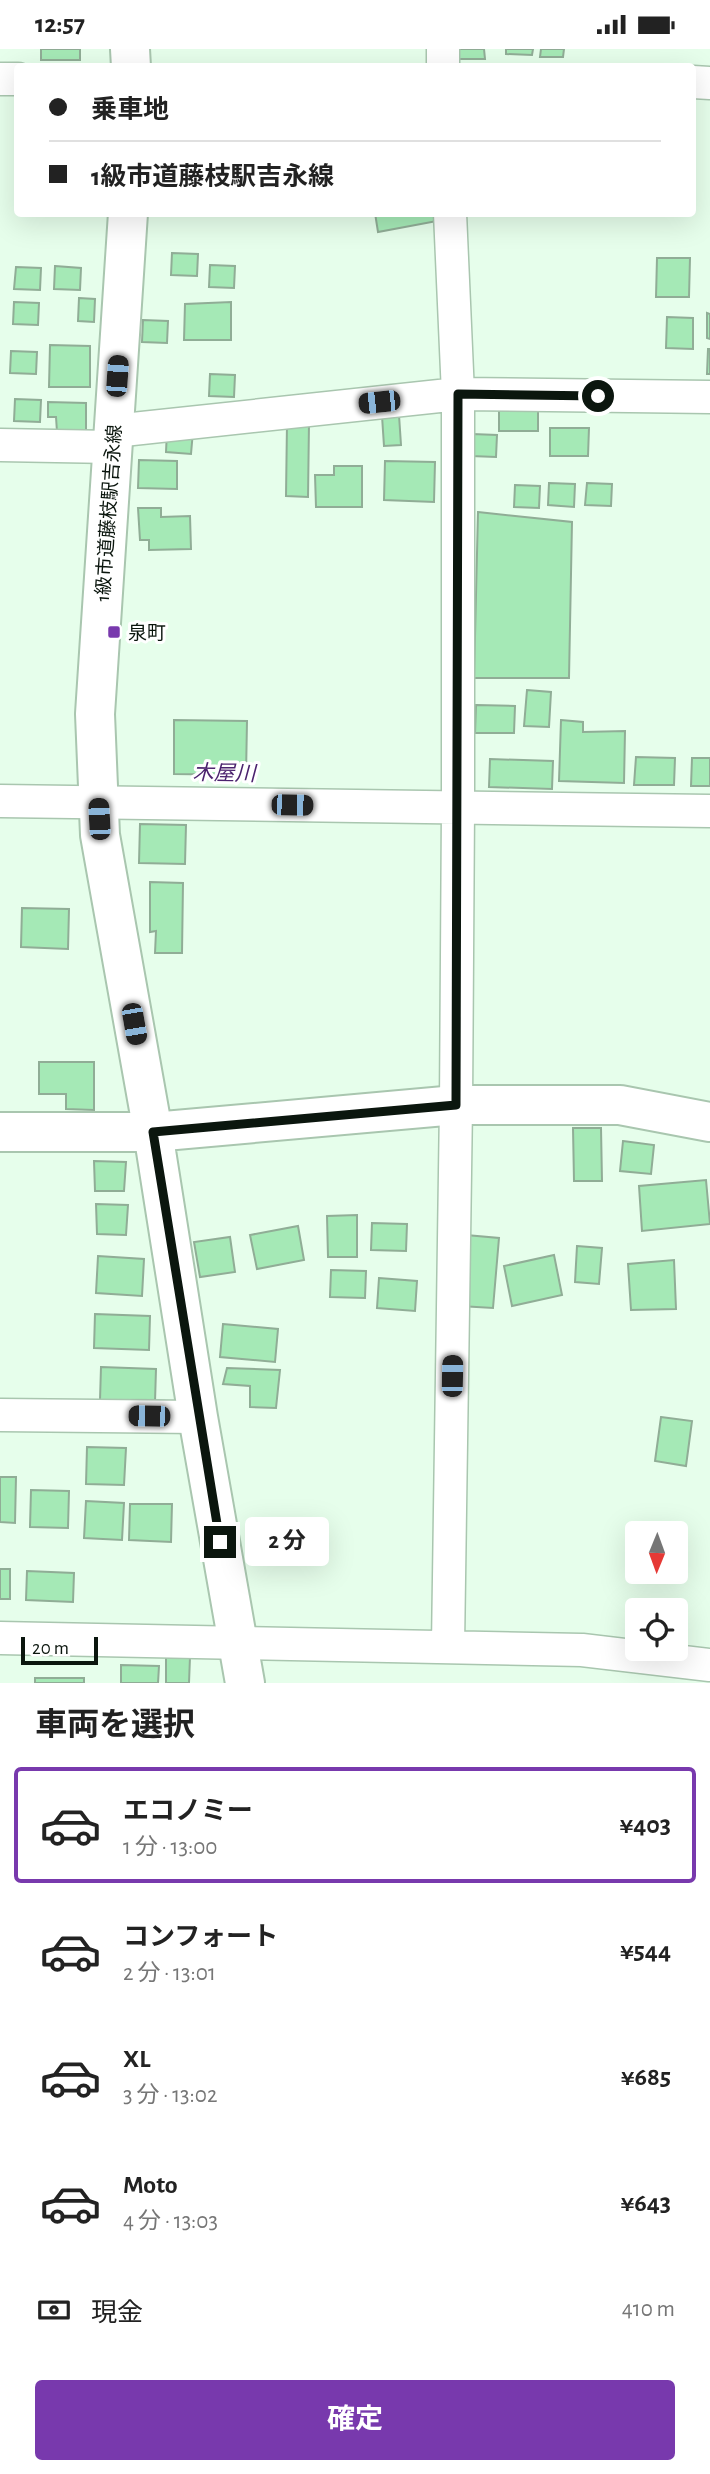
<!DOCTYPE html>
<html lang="ja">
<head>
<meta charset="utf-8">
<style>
	body { margin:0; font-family:"Alegreya Sans","Noto Sans JP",sans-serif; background:#f6f6f6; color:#222; height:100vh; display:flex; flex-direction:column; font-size:26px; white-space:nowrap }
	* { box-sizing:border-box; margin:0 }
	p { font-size:23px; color:#767676 }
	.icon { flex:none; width:38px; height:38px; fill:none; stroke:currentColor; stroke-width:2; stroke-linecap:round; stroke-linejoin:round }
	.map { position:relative; height:1634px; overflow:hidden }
	.panel { display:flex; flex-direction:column; background:#fff; flex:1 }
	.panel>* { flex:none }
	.banner { position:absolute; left:14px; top:14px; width:682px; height:154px; border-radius:7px; box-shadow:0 7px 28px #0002; display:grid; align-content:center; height:154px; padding:0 35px; background:#fff }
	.needle { width:46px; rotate:181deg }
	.buttons { position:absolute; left:625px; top:1472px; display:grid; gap:14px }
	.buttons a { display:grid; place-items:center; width:63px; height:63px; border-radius:7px; background:#fff; box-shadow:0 7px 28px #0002; font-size:35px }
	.scale { position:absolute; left:21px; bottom:18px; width:77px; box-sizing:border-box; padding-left:7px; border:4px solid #0b160e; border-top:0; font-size:19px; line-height:24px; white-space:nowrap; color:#0b160e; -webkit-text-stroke:5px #fff; paint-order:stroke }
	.end { position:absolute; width:32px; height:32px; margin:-16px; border:9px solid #0b160e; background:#fff; box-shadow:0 0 0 4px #fff }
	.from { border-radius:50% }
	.bubble { position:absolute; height:49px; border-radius:7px; background:#fff; box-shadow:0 7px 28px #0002; font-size:23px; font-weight:700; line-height:49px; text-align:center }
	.car { position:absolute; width:21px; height:42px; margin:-21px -10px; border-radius:9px; box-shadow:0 0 5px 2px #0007; background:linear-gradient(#222 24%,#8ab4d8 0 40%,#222 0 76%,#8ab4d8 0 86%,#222 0) }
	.banner b { display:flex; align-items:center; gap:24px; height:66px; font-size:26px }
	.banner b+b { border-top:2px solid #e0e0e0 }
	.banner i { width:18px; height:18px; background:#222 }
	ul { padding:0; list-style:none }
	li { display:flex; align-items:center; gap:21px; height:116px; margin:0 14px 10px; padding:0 21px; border:4px solid transparent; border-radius:7px }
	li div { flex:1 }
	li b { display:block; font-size:26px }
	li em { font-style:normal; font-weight:700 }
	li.selected { border-color:#7839ad }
	li>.icon { width:63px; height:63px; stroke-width:1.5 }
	h2 { padding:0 35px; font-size:32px; line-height:84px }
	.pay { display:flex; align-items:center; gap:18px; height:77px; padding:0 35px; font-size:26px }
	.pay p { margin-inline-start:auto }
	.action { display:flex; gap:14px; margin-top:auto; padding:14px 35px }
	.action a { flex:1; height:80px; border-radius:7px; background:#7839ad; color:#fff; font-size:28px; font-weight:700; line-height:80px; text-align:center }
	.status { display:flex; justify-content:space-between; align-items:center; height:49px; padding:0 35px; background:#fff; direction:ltr }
	.status svg { height:19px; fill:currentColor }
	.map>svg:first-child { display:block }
</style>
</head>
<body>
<div class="status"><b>12:57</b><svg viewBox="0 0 49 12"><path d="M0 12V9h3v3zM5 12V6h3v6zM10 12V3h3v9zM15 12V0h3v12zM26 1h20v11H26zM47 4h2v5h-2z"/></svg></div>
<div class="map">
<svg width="710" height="1634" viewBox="0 0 710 1634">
	<rect width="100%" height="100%" fill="#e6feeb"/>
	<!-- building -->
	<path fill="#a5e9b6" stroke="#90ad96" stroke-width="2" d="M41,0H80V11H41Z
		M457,0H484L485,10H457Z
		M506,0H533L532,6L506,5Z
		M541,0H564L563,8H540Z
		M375,164H435L437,172L378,183Z
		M172,204L198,205L197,227L171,226Z
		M657,209H690L689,248H656Z
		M210,216L235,217L234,239L209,238Z
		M55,217L81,219L80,241L54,240Z
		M16,218L41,219L40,241L14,240Z
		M79,249L95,250L94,273L78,272Z
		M14,253L39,254L38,276L13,275Z
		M231,253V291H184L185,255Z
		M707,264L710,265V290L707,289Z
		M667,268L693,269V300L666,299Z
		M143,271L168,272L167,294L142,293Z
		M50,296L90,297V338H49Z
		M708,300H710V325H707Z
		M11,302L37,303L36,325L10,324Z
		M210,325L235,326L234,348L209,347Z
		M15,350L41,351L40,373L14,372Z
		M48,353L86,354V383H57L56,368H48Z
		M499,355H538V382H499Z
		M399,366L401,396L384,397L382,367Z
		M287,374H309L308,448L286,447Z
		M550,379H589L588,407H550Z
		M167,381L193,382L191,405L166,403Z
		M472,385L497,386L496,408L471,407Z
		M139,411L177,412V440L138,439Z
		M385,412L435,413L434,453L384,451Z
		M334,417H362V458H316L315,426H334Z
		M549,434L575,435L574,458L548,456Z
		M587,434L612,435L611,457L585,456Z
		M515,436L540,437L539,459L514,458Z
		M138,459H161V468L190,467L191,500L149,501V491H140Z
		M478,463L572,473L569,629H474Z
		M527,641L551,643L549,678L524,677Z
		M476,656L515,657L514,684H475Z
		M174,671L247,672L246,726L174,725Z
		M561,671L583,673V683L625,682L624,734L559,732Z
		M636,708L675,709L674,736H634Z
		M692,709H710V737H691Z
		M490,710L553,712L552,740L489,738Z
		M140,775L186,776L185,815L139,814Z
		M150,833L183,834L182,904H155L156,882L150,883Z
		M22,859L69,860L68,900L21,898Z
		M39,1013H94V1061L66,1060V1045H39Z
		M573,1079H601L602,1132H574Z
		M623,1092L654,1096L651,1125L620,1122Z
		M94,1112L126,1113L124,1142H95Z
		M706,1131L710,1175L642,1182L639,1137Z
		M96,1155L128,1156L126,1186L97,1185Z
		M357,1166V1208H328L327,1167Z
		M372,1174L407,1175L406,1202L371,1201Z
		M298,1177L304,1211L257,1220L250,1186Z
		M466,1186L499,1189L493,1259L460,1257Z
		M230,1188L235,1223L200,1228L194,1193Z
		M577,1197L602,1199L599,1235L575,1233Z
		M554,1206L562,1246L512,1257L504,1217Z
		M98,1207L144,1210L142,1247L96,1244Z
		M674,1211L676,1260L631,1261L628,1215Z
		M331,1221L366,1222L365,1249L330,1248Z
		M379,1229L417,1232L415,1262L377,1259Z
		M95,1265L150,1267L149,1301L94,1299Z
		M223,1275L278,1280L275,1313L220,1308Z
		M101,1318L156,1320L155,1353L100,1351Z
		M227,1319L280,1321L276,1359L250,1358V1337L223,1335Z
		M661,1368L692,1372L686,1417L655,1412Z
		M87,1398L126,1399L124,1436L86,1435Z
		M0,1428H16L15,1474L0,1473Z
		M31,1441L69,1442L68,1479L30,1478Z
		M86,1452L124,1454L122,1491L84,1489Z
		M130,1455H172L171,1493L129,1491Z
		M0,1520H10V1550H0Z
		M27,1522L74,1524L73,1553L26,1551Z
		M166,1607L190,1608L189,1634H166Z
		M121,1616L159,1617L158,1634H121Z
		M35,1629H84V1634H35Z"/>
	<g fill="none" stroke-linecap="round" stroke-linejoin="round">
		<defs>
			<path id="minor" d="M443,0V18
				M0,30H18
				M693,33L710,34
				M114,382L458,345L710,348
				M0,396L112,398
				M0,752L710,762
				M0,1366L198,1368
				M0,1589L582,1601L710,1616
				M448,1597L456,1056L458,758V345L450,164"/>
			<path id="tertiary" d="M130,0L131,18
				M128,164L95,665L100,786L153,1083L198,1368L245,1634
				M0,1083H153L456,1056H620L710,1073"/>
		</defs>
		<!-- minor casing -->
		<use href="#minor" stroke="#a9c6af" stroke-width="35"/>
		<!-- tertiary casing -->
		<use href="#tertiary" stroke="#a9c6af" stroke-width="42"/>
		<!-- minor -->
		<use href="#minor" stroke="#fff" stroke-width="32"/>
		<!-- tertiary -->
		<use href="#tertiary" stroke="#fff" stroke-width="38"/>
	</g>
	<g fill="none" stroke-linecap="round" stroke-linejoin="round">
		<!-- route -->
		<path stroke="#0b160e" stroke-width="9" d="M220,1493L153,1083L456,1056L458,345L598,347"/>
	</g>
	<!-- markers -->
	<rect fill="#7839ad" stroke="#fff" stroke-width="2.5" x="107" y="576" width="14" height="14" rx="3.5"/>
	<g text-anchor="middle" stroke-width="6" stroke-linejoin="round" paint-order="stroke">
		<!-- street labels -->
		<g font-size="19" fill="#0b160e" stroke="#fff">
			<text transform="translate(108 464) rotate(-86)" y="7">1級市道藤枝駅吉永線</text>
		</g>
		<!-- poi labels -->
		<g font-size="19" fill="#0b160e" stroke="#fff" text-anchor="start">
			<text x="128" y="590">泉町</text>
		</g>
		<!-- water labels -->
		<g font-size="21" font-style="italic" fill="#4b226e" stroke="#fff">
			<text transform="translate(224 724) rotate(1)" y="7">木屋川</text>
		</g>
	</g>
</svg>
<div class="buttons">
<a><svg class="needle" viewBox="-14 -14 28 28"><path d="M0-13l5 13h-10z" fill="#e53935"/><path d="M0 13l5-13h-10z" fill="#767676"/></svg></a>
<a><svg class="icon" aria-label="locate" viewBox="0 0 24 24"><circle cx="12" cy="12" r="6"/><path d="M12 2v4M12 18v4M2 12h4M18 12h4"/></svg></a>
</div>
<div class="scale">20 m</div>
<i class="end from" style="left:598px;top:347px"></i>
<i class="end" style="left:220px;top:1493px"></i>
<div class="bubble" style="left:245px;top:1468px;width:84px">2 分</div>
<i class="car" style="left:117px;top:327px;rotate:4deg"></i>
<i class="car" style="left:379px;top:353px;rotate:264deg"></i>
<i class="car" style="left:292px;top:756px;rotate:91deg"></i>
<i class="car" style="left:99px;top:770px;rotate:357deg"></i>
<i class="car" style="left:134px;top:975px;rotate:170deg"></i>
<i class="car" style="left:452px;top:1327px;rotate:1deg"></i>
<i class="car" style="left:149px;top:1367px;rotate:271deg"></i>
<div class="banner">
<b><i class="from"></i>乗車地</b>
<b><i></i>1級市道藤枝駅吉永線</b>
</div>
</div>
<section class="panel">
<h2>車両を選択</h2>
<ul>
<li class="selected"><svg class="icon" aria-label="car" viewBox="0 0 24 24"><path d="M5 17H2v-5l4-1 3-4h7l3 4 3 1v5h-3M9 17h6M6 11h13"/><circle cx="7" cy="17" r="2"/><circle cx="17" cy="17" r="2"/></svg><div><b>エコノミー</b><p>1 分 · 13:00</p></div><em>¥403</em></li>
<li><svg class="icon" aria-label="car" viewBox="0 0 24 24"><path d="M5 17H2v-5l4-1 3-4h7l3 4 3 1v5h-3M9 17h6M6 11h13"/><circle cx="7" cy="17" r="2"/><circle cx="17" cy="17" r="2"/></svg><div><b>コンフォート</b><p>2 分 · 13:01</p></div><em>¥544</em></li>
<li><svg class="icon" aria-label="car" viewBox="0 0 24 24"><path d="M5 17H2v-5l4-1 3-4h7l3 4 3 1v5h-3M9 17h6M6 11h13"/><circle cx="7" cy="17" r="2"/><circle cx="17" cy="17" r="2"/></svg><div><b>XL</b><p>3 分 · 13:02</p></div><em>¥685</em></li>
<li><svg class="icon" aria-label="car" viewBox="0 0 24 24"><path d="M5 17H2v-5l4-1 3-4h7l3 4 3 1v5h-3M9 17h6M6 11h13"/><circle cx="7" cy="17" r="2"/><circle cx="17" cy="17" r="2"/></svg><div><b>Moto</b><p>4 分 · 13:03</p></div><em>¥643</em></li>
</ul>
<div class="pay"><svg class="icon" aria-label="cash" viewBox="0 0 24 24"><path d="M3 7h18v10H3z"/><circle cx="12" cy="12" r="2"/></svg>現金<p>410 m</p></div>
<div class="action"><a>確定</a></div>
</section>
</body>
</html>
